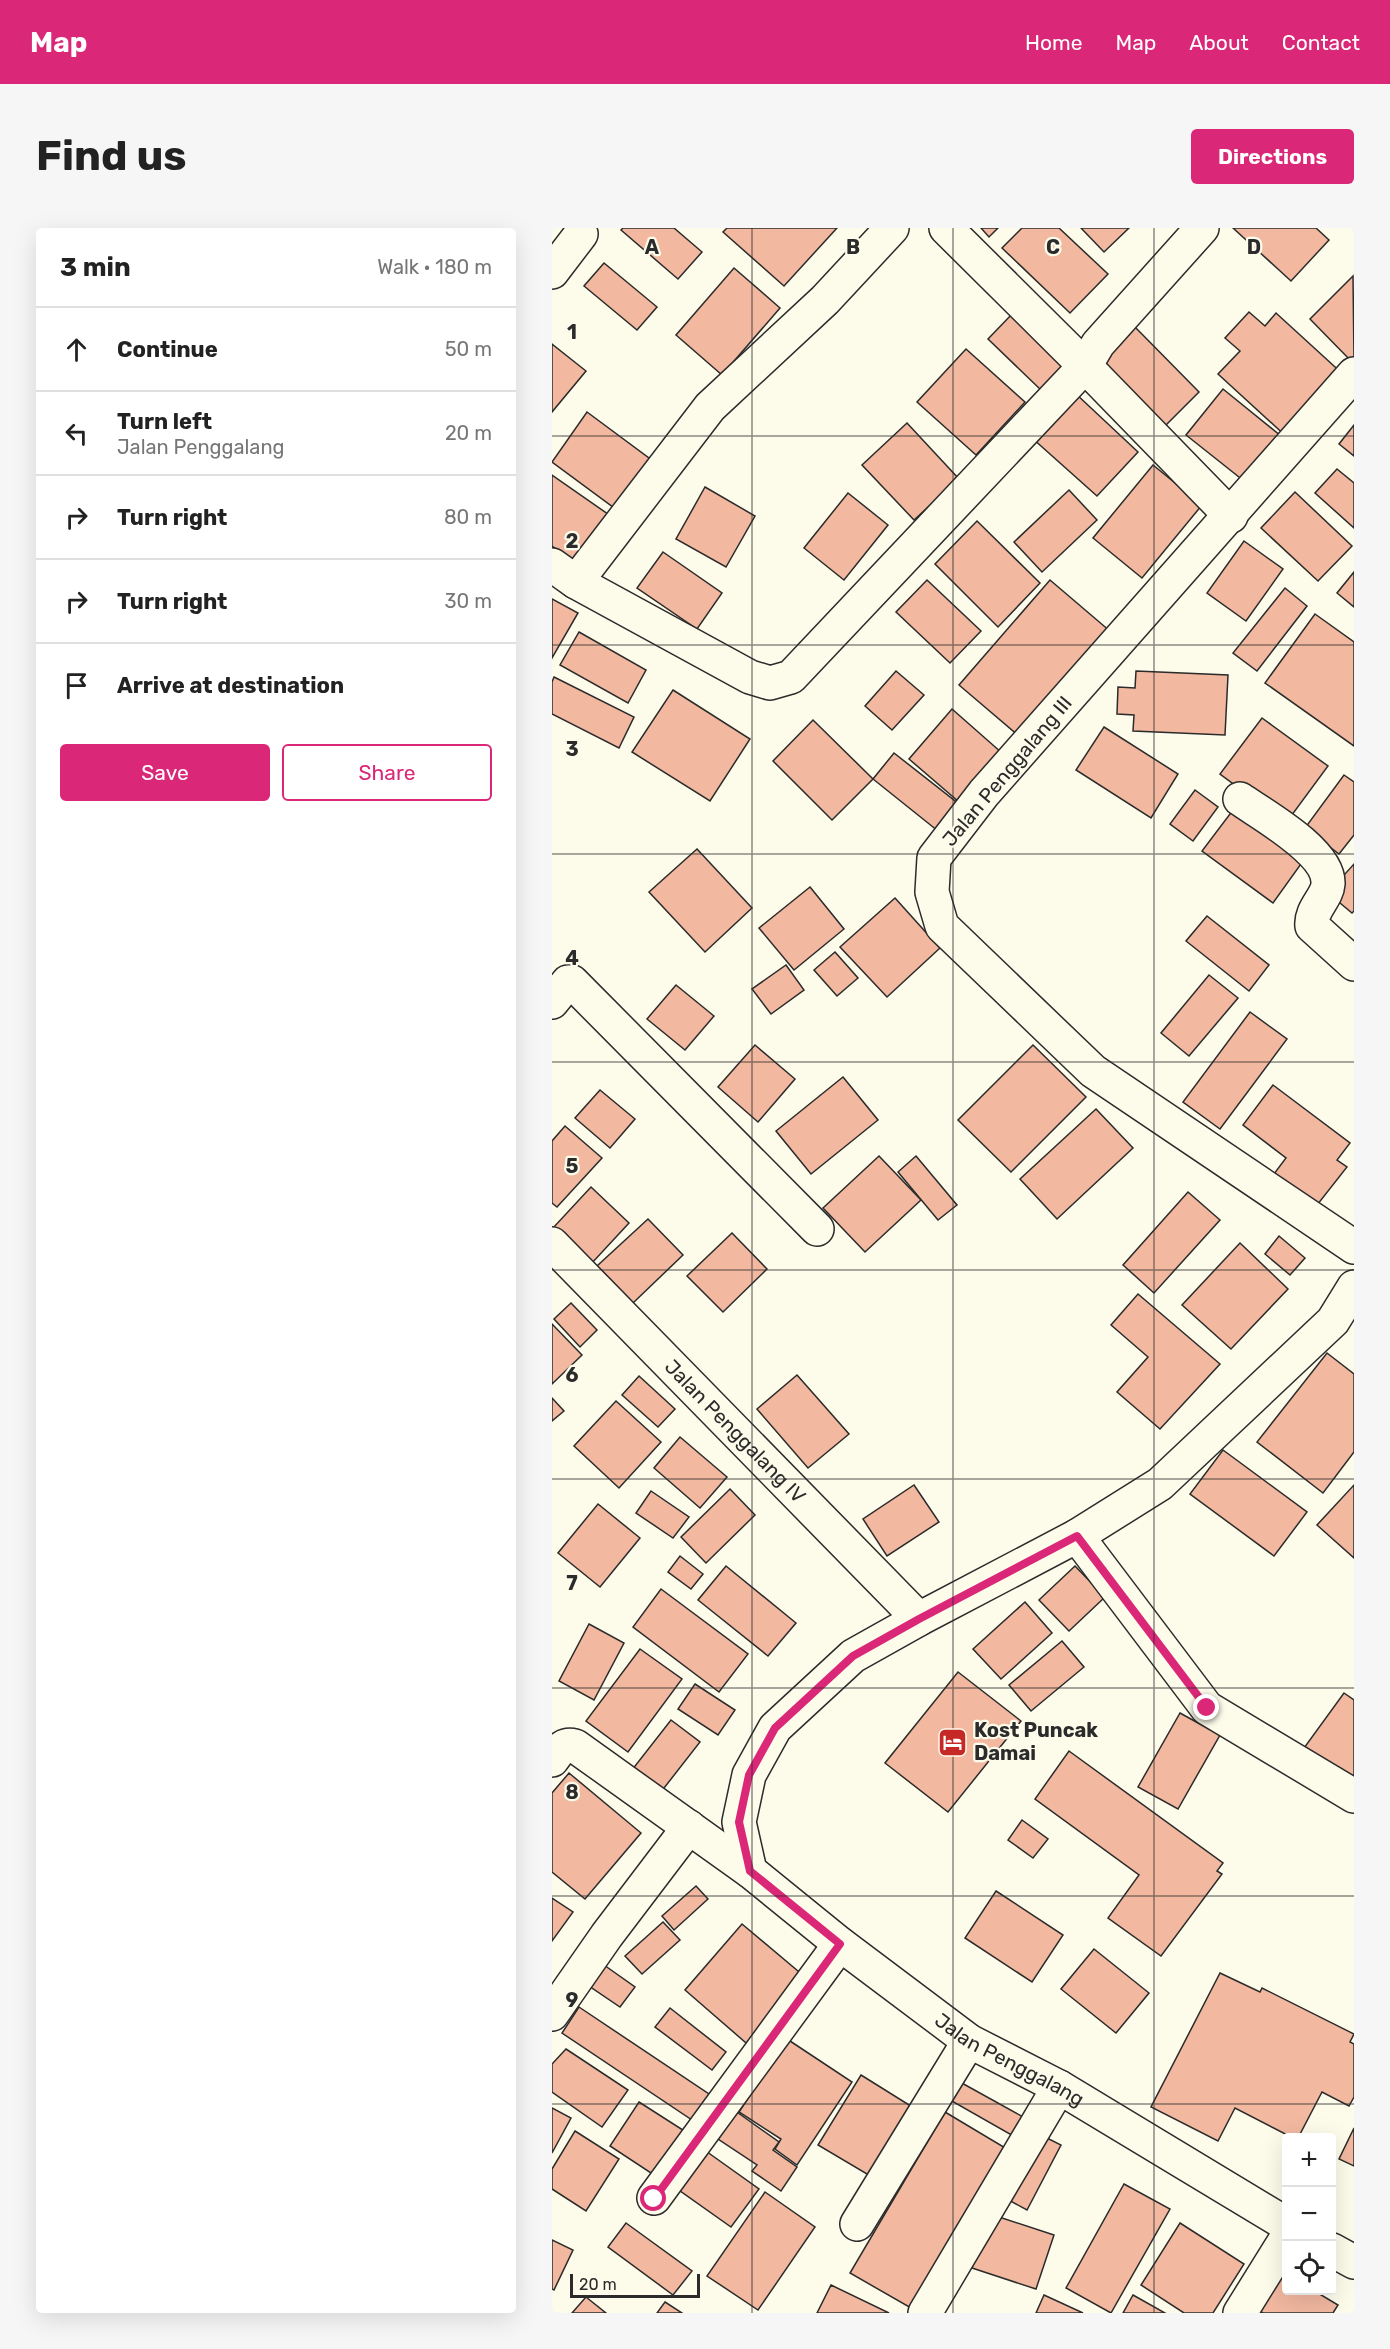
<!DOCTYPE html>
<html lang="en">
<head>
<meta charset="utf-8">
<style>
  :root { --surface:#fff; --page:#f6f6f6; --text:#222; --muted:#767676; --line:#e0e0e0; --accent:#db2777 }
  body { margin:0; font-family:Rubik,sans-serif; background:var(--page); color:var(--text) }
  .controls { position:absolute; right:18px; bottom:18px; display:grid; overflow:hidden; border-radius:6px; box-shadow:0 6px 24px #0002 }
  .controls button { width:54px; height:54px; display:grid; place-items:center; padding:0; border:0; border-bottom:2px solid var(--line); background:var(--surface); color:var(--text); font:30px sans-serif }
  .scale { position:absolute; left:18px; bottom:15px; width:130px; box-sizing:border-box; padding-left:6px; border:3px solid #2b2b2b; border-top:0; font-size:16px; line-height:21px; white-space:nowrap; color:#2b2b2b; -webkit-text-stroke:4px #fdfbea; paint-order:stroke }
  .stop { position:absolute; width:18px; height:18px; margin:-14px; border:4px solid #db2777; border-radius:50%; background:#fff }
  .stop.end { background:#db2777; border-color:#fff; box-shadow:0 2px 6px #0008 }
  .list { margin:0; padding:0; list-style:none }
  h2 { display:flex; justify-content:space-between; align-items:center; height:78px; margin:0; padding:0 24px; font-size:26px }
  h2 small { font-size:20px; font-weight:400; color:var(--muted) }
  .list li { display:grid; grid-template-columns:39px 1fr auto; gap:18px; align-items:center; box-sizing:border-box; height:84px; padding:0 24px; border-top:2px solid var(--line) }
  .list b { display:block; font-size:22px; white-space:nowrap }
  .list p { margin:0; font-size:20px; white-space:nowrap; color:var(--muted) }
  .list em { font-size:20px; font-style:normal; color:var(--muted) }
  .actions { display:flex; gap:12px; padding:18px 24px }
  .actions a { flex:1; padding:14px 0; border:2px solid var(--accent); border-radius:6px; text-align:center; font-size:21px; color:var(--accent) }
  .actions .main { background:var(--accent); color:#fff }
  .icon { flex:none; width:33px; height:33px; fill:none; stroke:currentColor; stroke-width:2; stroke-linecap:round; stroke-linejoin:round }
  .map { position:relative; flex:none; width:802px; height:2085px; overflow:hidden; border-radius:6px }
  header { display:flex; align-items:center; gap:36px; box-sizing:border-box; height:84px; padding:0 30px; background:var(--accent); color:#fff }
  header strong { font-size:28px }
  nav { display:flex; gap:33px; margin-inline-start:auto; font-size:21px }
  .intro { display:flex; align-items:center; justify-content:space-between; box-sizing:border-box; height:144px; padding:0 36px }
  h1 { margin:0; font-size:42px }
  .button { padding:15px 27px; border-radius:6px; background:var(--accent); color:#fff; font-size:21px; font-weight:700 }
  main { display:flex; gap:36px; padding:0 36px }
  aside { flex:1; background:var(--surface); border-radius:6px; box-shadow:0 6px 24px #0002 }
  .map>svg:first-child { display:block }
</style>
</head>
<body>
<header>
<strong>Map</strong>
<nav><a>Home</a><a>Map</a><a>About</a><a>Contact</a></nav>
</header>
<div class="intro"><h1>Find us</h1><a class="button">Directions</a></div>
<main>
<aside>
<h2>3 min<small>Walk · 180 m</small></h2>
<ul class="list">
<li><svg class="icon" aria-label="ahead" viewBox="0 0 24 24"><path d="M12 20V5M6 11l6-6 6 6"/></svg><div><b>Continue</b></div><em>50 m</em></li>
<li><svg class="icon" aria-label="left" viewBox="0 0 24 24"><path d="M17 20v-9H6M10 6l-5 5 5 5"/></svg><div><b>Turn left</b><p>Jalan Penggalang</p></div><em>20 m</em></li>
<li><svg class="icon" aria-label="right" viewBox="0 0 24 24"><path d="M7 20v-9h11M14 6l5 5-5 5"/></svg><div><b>Turn right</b></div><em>80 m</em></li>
<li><svg class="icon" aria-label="right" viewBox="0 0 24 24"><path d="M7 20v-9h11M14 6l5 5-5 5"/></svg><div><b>Turn right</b></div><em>30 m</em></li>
<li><svg class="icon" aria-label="arrive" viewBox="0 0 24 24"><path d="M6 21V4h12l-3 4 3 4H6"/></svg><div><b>Arrive at destination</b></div></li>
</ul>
<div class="actions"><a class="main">Save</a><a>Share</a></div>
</aside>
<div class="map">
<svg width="802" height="2085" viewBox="0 0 802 2085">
  <rect width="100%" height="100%" fill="#fdfbea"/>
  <g fill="#f2b8a0" stroke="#2b2b2b" stroke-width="1.5">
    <polygon points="71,0 122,0 150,24 126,51 69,2"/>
    <polygon points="175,0 285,0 232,58 171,4"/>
    <polygon points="429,0 446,0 437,9"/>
    <polygon points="470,0 507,0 556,46 518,85 450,20"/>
    <polygon points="529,0 577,0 552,24"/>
    <polygon points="681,0 764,0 777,12 739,53"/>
    <polygon points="52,35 105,79 85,102 32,58"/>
    <polygon points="182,40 228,80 170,147 124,107"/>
    <polygon points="801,48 802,132 800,134 758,91"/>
    <polygon points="462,84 515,135 489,162 436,111"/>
    <polygon points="697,84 713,98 724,85 794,149 737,211 666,146 688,123 673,110"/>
    <polygon points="581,97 647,164 610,201 544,134"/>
    <polygon points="0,116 34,143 0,184"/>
    <polygon points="414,121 473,174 424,227 365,174"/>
    <polygon points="671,161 729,208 692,253 634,207"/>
    <polygon points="523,165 586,224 545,268 480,210"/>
    <polygon points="35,184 105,236 69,285 0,234"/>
    <polygon points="355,195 407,251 362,292 310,237"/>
    <polygon points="802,197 802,228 787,216"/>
    <polygon points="601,237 650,277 590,350 541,310"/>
    <polygon points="785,241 802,255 802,300 763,265"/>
    <polygon points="0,247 63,291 29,338 0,318"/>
    <polygon points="153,259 203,288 174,339 124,311"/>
    <polygon points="517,262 545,292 490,344 462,314"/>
    <polygon points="743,264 800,318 766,353 709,300"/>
    <polygon points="296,265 336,297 292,352 252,320"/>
    <polygon points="425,293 488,355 446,399 383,336"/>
    <polygon points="692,313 731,341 694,393 655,365"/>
    <polygon points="111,324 170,365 145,401 85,360"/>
    <polygon points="802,344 802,379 785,365"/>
    <polygon points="375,352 429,403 398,435 344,384"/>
    <polygon points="498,352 559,404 468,509 407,457"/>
    <polygon points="733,360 755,378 705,443 681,425"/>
    <polygon points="0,371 26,385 0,430"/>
    <polygon points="763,386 802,414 802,518 713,455"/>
    <polygon points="27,404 94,442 76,475 8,437"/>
    <polygon points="344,443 372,467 340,502 313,478"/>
    <polygon points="584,443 676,447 673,507 581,503 582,487 565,486 566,459 583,460"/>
    <polygon points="2,449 82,489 67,520 0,486 0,454"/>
    <polygon points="121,462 198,511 158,573 80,524"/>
    <polygon points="400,481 450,525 407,574 357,531"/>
    <polygon points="710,490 776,538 734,595 668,546"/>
    <polygon points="261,492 321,551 280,592 221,533"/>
    <polygon points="552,499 626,546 599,590 524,542"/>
    <polygon points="342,525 412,580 391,607 321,551"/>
    <polygon points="792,547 802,554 802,607 787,626 753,600"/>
    <polygon points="643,562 666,579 641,613 618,596"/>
    <polygon points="684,578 754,629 721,675 650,623"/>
    <polygon points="145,621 200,680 153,724 97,664"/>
    <polygon points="802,636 802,683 800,685 776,665"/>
    <polygon points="258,659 292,701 242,742 207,700"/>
    <polygon points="343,670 388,720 335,769 288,719"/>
    <polygon points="655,688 717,737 697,763 634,713"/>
    <polygon points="283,724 306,750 285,768 262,742"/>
    <polygon points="234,737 252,762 219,786 200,761"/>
    <polygon points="657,747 686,770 637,828 609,805"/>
    <polygon points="124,757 162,788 133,822 95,791"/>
    <polygon points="698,784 735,811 668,901 631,874"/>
    <polygon points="203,817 243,851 206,894 166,859"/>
    <polygon points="481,817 534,869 459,944 406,892"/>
    <polygon points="291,849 326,892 259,946 224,903"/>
    <polygon points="721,857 798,915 785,932 795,939 758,986 716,954 734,930 691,897"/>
    <polygon points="48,862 83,891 58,920 23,890"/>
    <polygon points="544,881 581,920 505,991 468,951"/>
    <polygon points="13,898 50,930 5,979 0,975 0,913"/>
    <polygon points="327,928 369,972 313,1024 271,980"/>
    <polygon points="364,928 405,977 386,992 346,944"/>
    <polygon points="39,959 77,995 39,1036 0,1001"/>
    <polygon points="636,964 668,992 602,1065 571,1037"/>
    <polygon points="96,991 131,1027 81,1075 45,1038"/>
    <polygon points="180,1005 215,1041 171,1084 135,1048"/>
    <polygon points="727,1008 753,1030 738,1047 713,1026"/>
    <polygon points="688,1015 736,1061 679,1121 630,1077"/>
    <polygon points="586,1066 668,1136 608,1201 565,1164 596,1129 559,1097"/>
    <polygon points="19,1075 45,1102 28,1119 2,1091"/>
    <polygon points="0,1096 30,1127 0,1156"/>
    <polygon points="775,1125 802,1146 802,1224 771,1265 705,1214"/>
    <polygon points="245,1147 297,1206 256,1240 205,1181"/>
    <polygon points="87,1148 123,1181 106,1199 70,1167"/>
    <polygon points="0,1170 12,1183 0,1193"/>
    <polygon points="64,1173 109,1214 67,1260 22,1218"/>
    <polygon points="128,1209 175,1249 148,1280 102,1240"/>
    <polygon points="671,1222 755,1284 722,1328 638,1266"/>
    <polygon points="362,1257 387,1294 335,1328 311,1291"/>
    <polygon points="802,1257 802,1330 765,1297"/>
    <polygon points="178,1261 203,1287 154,1335 129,1309"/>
    <polygon points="99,1263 137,1289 121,1310 84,1285"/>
    <polygon points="46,1276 88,1310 48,1359 6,1325"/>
    <polygon points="128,1328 151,1346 139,1361 116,1344"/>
    <polygon points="174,1338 244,1395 216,1428 146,1372"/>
    <polygon points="523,1338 553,1369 517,1403 487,1372"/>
    <polygon points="109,1361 196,1426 167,1464 81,1399"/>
    <polygon points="473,1374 500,1405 449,1451 421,1421"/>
    <polygon points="37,1396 72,1415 42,1472 7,1453"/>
    <polygon points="510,1413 532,1439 479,1483 457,1457"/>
    <polygon points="88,1421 130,1451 76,1524 34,1493"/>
    <polygon points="406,1444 469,1493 396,1584 333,1535"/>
    <polygon points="143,1456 183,1482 166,1507 126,1481"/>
    <polygon points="792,1465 802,1472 802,1557 752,1520"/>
    <polygon points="628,1485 668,1507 626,1581 586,1559"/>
    <polygon points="119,1492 148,1514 105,1569 76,1547"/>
    <polygon points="517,1523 671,1635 665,1643 670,1646 609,1728 556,1690 587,1647 483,1571"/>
    <polygon points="17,1545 89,1605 33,1671 0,1644 0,1565"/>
    <polygon points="470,1592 496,1611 481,1630 456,1612"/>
    <polygon points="144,1658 156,1671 122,1702 110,1688"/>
    <polygon points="444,1663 511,1707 480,1754 413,1710"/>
    <polygon points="0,1670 21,1684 0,1713"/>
    <polygon points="111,1694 128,1712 90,1746 73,1728"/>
    <polygon points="190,1696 259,1754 201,1821 133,1762"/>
    <polygon points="542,1721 597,1765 564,1805 509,1761"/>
    <polygon points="52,1737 83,1759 68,1779 37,1758"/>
    <polygon points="668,1745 708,1764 710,1760 802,1806 798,1814 802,1816 802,1869 797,1878 770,1864 746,1910 741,1910 683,1880 666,1913 599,1879"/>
    <polygon points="27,1779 163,1870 146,1896 10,1805"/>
    <polygon points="118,1780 174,1824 160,1842 103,1799"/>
    <polygon points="235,1811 300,1854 245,1937 223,1921 229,1911 187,1884"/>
    <polygon points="14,1821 76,1862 50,1899 0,1864 0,1836"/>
    <polygon points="309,1847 362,1880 320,1949 266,1917"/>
    <polygon points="408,1854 473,1890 463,1909 398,1872"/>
    <polygon points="87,1874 134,1904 105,1949 58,1918"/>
    <polygon points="0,1880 19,1890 0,1925"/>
    <polygon points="182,1882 227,1914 221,1922 245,1939 229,1963 200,1943 205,1937 163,1909"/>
    <polygon points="393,1884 460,1924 366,2084 298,2045"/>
    <polygon points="802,1900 802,1938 787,1931"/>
    <polygon points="23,1903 67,1931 34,1983 0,1961 0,1941"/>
    <polygon points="487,1906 509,1917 475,1982 453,1970"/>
    <polygon points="151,1921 207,1961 179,1999 124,1960"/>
    <polygon points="572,1956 618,1981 559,2085 514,2060"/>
    <polygon points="213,1964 263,1999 206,2082 155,2048"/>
    <polygon points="438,1986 502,2007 484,2061 420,2040"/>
    <polygon points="74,1995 140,2043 121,2067 56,2019"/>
    <polygon points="628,1995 692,2036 661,2085 632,2085 589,2057"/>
    <polygon points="0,2012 21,2022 2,2062 0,2061"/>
    <polygon points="729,2043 734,2046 734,2062 761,2062 786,2077 781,2085 711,2085 706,2082"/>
    <polygon points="279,2057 337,2085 265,2085"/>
    <polygon points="492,2067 531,2085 484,2085"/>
    <polygon points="581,2067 613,2085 571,2085"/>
    <polygon points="34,2069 54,2085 20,2085"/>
    <polygon points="113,2074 130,2085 105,2085"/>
  </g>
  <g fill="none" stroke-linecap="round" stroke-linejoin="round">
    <defs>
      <g id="minor">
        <polyline points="394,0 533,138 679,288"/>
        <polyline points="0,44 29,6"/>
        <polyline points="802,146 432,565 382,630 380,664 390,698 541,843 802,1019"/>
        <polyline points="0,337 24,354 198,449 218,455 239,449 533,138 546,116 650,0"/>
        <polyline points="24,354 158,179 273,72 340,0"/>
        <path d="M 688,571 C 711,587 778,624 776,656 C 775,670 758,682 760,698 L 802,736"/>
        <polyline points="0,774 16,754 20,754 265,1001"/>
        <path id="s1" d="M 0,1016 L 367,1391"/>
        <polyline points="525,1308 655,1480 802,1568"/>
        <path id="s2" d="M 0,1532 C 7,1523 10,1515 23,1518 L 198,1643 L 288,1716 L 417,1813 L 507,1859 L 734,1996"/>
        <polyline points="198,1643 187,1594 197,1547 223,1500 301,1428 367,1391 525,1308 608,1256 781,1093 802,1059"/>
        <polyline points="0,1786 55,1707 137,1599"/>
        <polyline points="102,1970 288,1716"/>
        <polyline points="305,1996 417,1813"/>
        <polyline points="780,2022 802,2034"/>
        <polyline points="373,2085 507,1859"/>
        <polyline points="688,2085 734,2011"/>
      </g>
    </defs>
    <use href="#minor" stroke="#2b2b2b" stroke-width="36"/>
    <use href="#minor" stroke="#fdfbea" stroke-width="33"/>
  </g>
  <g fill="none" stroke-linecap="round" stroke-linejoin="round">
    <polyline stroke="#db2777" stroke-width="8" points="102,1971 288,1716 198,1643 187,1594 197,1547 223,1500 301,1428 367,1391 525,1308 655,1480"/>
  </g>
  <path fill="none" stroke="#2b2b2b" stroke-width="1.5" stroke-opacity="0.55" d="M 200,0 L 200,2085M 401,0 L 401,2085M 602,0 L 602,2085M 0,208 L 802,208M 0,417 L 802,417M 0,626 L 802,626M 0,834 L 802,834M 0,1042 L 802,1042M 0,1251 L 802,1251M 0,1460 L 802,1460M 0,1668 L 802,1668M 0,1876 L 802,1876"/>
  <defs>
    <symbol id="hotel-square" viewBox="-11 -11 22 22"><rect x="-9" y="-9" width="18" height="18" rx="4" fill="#c62828" stroke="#fdfbea"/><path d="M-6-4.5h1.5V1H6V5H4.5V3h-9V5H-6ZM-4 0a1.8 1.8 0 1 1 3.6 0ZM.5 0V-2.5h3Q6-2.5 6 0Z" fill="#fff"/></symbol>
  </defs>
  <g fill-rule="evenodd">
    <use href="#hotel-square" x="384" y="1498" width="33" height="33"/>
  </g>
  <g text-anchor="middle" stroke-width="4.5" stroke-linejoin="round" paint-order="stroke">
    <g font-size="20" fill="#2b2b2b" stroke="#fdfbea">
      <text transform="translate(455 543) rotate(-50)" y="7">Jalan Penggalang III</text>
      <text dy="7" stroke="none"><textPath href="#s1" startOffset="262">Jalan Penggalang IV</textPath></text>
      <text dy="7" stroke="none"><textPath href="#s2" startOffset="566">Jalan Penggalang</textPath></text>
    </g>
    <g font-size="20" font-weight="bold" fill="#2b2b2b" stroke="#fdfbea" text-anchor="start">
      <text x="422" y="1509">Kost Puncak<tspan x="422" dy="23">Damai</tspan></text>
    </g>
  </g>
  <g font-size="20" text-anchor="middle" font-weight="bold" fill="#2b2b2b" stroke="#fdfbea" stroke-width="4.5" stroke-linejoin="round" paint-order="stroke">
    <text x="100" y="26">A</text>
    <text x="301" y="26">B</text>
    <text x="501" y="26">C</text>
    <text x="702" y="26">D</text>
    <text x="20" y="111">1</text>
    <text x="20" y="320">2</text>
    <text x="20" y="528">3</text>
    <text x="20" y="737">4</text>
    <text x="20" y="945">5</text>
    <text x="20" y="1154">6</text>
    <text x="20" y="1362">7</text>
    <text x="20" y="1571">8</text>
    <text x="20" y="1779">9</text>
  </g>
</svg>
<div class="controls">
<button>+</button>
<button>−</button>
<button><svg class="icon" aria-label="locate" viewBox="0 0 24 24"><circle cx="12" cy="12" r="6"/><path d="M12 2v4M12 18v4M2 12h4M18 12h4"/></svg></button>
</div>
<div class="scale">20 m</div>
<div class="stop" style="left:102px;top:1971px"></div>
<div class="stop end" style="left:655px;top:1480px"></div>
</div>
</main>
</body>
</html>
